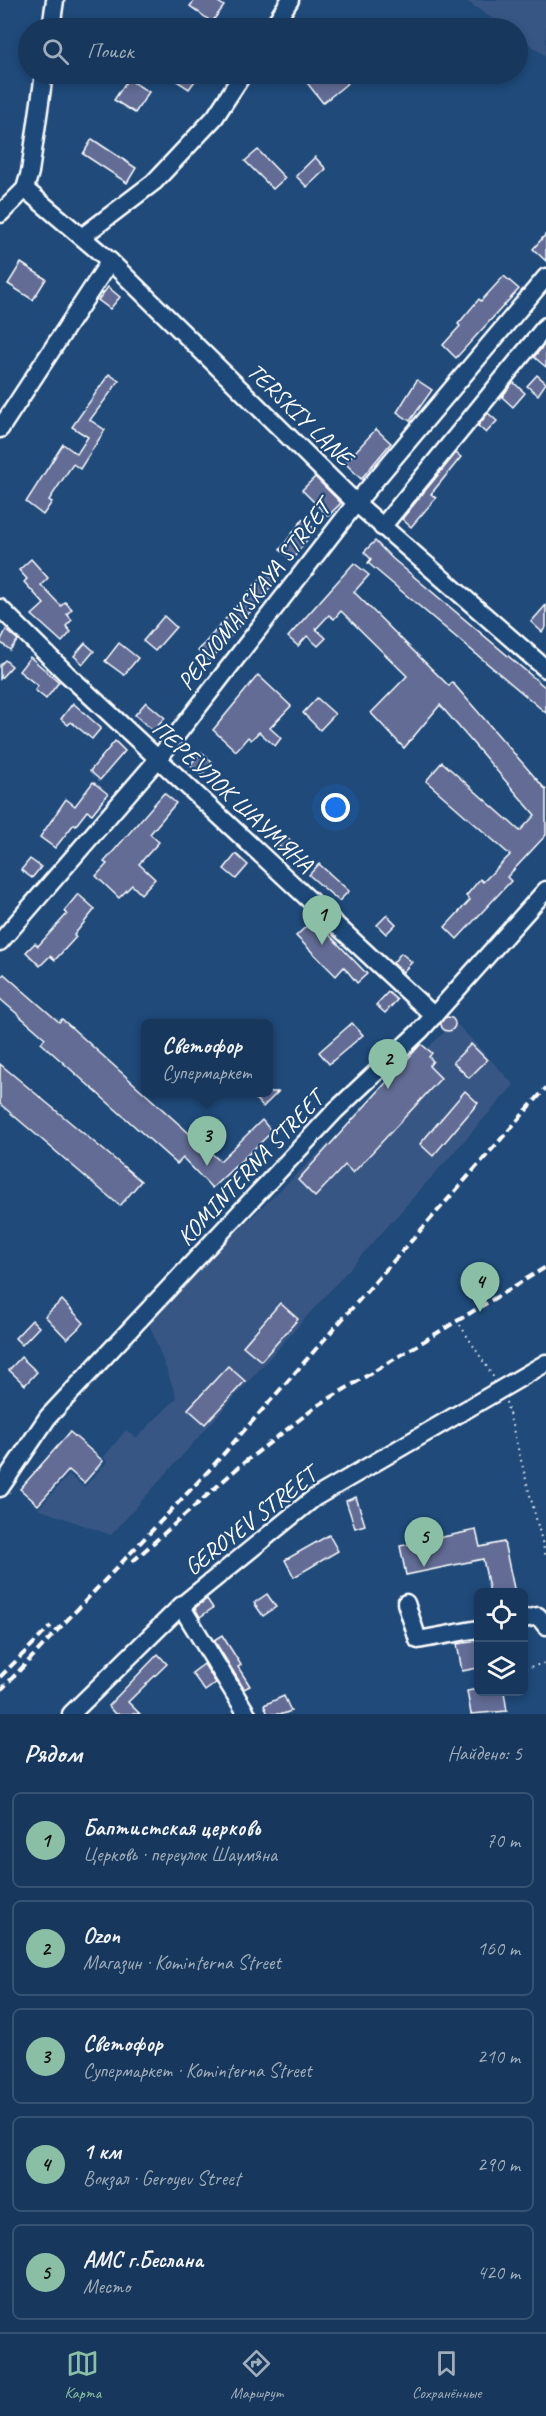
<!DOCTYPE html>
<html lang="ru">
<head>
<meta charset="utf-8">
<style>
  :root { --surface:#17385c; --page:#203f62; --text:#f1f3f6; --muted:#9eacbb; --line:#365272; --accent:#8abfa5 }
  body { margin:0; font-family:Caveat,sans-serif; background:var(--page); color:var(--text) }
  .controls { position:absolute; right:18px; bottom:18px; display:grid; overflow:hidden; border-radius:9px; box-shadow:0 3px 9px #0003 }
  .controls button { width:54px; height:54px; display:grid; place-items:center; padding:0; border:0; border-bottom:2px solid var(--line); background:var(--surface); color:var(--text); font:30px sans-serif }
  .you { position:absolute; left:336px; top:808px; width:21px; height:21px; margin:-15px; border:4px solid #fff; border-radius:50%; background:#1a73e8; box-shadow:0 0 0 9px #1a73e833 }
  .badge { display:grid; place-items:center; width:39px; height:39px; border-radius:50%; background:var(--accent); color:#111; font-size:20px; font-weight:700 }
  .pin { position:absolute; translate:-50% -50px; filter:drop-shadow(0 2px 3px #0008) }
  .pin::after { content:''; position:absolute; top:32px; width:21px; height:18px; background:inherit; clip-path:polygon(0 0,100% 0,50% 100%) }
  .popup { position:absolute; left:141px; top:1019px; width:132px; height:78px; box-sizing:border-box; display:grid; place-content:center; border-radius:9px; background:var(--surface); filter:drop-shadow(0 2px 4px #0005); font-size:20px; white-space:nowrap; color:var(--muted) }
  .popup b { font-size:22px; color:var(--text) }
  .popup::after { content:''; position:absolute; left:50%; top:100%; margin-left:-12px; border:12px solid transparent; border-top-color:var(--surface) }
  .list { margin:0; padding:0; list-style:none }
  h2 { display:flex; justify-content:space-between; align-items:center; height:78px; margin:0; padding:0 24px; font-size:26px }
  h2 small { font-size:20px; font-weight:400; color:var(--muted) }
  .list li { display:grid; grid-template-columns:39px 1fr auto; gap:18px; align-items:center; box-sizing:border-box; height:96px; margin:0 12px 12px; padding:0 12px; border:2px solid var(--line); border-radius:9px }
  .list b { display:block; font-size:22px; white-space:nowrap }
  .list p { margin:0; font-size:20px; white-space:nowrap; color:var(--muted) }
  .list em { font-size:20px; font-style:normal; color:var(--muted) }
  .icon { flex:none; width:33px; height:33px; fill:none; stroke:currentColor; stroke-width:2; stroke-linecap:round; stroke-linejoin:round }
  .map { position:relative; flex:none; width:546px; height:1714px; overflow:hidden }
  .search { position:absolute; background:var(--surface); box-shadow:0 3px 9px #0003; left:18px; right:18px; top:18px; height:66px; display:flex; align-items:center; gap:15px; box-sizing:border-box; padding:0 21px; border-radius:33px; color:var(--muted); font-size:22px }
  .sheet { height:618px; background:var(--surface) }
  nav { display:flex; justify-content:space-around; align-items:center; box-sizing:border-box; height:84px; border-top:2px solid var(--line); background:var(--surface); font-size:16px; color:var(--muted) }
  nav a { display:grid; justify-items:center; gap:3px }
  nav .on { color:var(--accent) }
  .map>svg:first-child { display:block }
</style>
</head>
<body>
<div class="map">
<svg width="546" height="1714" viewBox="0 0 546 1714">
  <rect width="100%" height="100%" fill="#1f4a7a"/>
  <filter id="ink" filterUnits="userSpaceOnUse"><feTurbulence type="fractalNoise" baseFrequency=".0167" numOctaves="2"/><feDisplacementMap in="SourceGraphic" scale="12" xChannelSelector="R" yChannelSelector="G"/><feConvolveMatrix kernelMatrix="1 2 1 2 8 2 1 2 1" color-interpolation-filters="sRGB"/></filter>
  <g filter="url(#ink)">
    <g fill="#375784">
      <polygon points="465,0 546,0 546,56 518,36 518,28 506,28"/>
      <polygon points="455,1022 514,1085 111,1535 38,1509 69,1475 84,1487 107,1462 104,1457 126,1430 136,1438 177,1398 150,1326 149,1316"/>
    </g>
    <g fill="#626c95" stroke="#fff" stroke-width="1.5">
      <polygon points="195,0 215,0 224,6 212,22 190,6"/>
      <polygon points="166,74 200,74 189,89"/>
      <polygon points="312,74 342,74 349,82 323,103 304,79"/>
      <polygon points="128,79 149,92 135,113 114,100"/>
      <polygon points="92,139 136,168 127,183 83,154"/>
      <polygon points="258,150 285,178 273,189 245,161"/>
      <polygon points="315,157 326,169 307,187 296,176"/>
      <polygon points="546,234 546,261 533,249"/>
      <polygon points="21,263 46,279 33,300 8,284"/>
      <polygon points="504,276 519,289 456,358 443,345 460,326 458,324 479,299 481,301"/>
      <polygon points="108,287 120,297 110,309 98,300"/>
      <polygon points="546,343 546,367 534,357"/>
      <polygon points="109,374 119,381 90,420 105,430 80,469 73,464 49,500 52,502 43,515 26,502 63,444 77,454 88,437 72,427"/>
      <polygon points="537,375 546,383 538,395 527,386"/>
      <polygon points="417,380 432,390 410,421 397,412"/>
      <polygon points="513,382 525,393 513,407 502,397"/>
      <polygon points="488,413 497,421 486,433 478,426"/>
      <polygon points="376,429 391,443 361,479 345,463"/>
      <polygon points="456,453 461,457 431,494 436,498 411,527 402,519"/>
      <polygon points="315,477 341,503 328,516 302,490"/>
      <polygon points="303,519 315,529 292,560 280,550"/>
      <polygon points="375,541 393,559 546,688 546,713 368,563 371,559 364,552"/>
      <polygon points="31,559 48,578 41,585 61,606 65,602 72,609 67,614 72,620 66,626 71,632 62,642 32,615 44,604 24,582 27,579 19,570"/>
      <polygon points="354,563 369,575 354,592 449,686 452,682 546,790 546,835 507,877 511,881 457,939 445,927 470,900 466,896 480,879 483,882 510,855 426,781 442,762 520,831 535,815 440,705 404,748 371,713 407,676 341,611 334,619 329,615 316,629 326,638 318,646 307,636 298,646 288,637"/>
      <polygon points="266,572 276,580 210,661 198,651"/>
      <polygon points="546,605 546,627 542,632 531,622"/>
      <polygon points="164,616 176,627 155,651 143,641"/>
      <polygon points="6,630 18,640 10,650 0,642"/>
      <polygon points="85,643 94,651 83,664 74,656"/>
      <polygon points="119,643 138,658 124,675 105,661"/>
      <polygon points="30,657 59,682 46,699 35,690 38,686 19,671"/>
      <polygon points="5,660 12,666 0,679 0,665"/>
      <polygon points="258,675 291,706 270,728 281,738 275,746 259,732 251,740 248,737 236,751 213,730"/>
      <polygon points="317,698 335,714 320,730 303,713"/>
      <polygon points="146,702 165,718 153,731 135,715"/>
      <polygon points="73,703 101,728 92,739 71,722 68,725 61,719"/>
      <polygon points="115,741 125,751 100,780 90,771"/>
      <polygon points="201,752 213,763 201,775 190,765"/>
      <polygon points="93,782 108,794 92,814 87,811 76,825 74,824 55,848 40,837 66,799 75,806"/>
      <polygon points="164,793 176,803 150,834 159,842 139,864 155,879 141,894 132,885 119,898 96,876 107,864 104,862"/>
      <polygon points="286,836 296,846 287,855 278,845"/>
      <polygon points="236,854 248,865 236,879 224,869"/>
      <polygon points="30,859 41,867 32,878 21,870"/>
      <polygon points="319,864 349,891 339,901 309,875"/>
      <polygon points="78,894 95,909 74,935 76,937 55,960 50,956 40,966 26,952 35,943 38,946 67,914 64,911"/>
      <polygon points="387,915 396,924 386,934 377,925"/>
      <polygon points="314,919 367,974 357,983 344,967 336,976 296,936"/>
      <polygon points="401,953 412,962 403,972 393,963"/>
      <polygon points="4,974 59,1022 62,1019 220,1161 262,1120 272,1132 212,1188 183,1158 177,1164 41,1043 45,1038 0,999 0,978"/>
      <polygon points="388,992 397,1000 385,1013 376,1005"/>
      <circle cx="448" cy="1024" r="7"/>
      <polygon points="352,1023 363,1035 329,1064 319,1052"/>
      <polygon points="421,1044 432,1053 429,1057 433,1061 429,1066 441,1078 353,1173 345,1165 315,1197 298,1180"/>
      <polygon points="471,1044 487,1060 469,1078 453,1062"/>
      <polygon points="0,1064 141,1181 120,1206 0,1104"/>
      <polygon points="465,1091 478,1103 433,1156 420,1144"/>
      <polygon points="249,1092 278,1092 263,1107"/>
      <polygon points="62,1300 84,1323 67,1339 45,1316"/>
      <polygon points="280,1303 298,1319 261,1361 243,1346"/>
      <polygon points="32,1320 39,1327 22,1345 15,1338"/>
      <polygon points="21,1357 37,1372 25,1385 9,1370"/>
      <polygon points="228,1366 245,1381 205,1424 188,1409"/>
      <polygon points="70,1432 103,1461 84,1483 69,1470 38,1505 20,1489"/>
      <polygon points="356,1497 365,1525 355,1528 346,1501"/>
      <polygon points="476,1530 480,1547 504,1542 515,1593 490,1593 483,1559 406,1575 400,1546"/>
      <polygon points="329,1535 338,1551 294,1577 285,1560"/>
      <polygon points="267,1594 276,1607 263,1616 254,1603"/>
      <polygon points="207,1599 213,1608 200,1617 195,1608"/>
      <polygon points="222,1635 241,1665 238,1667 250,1686 244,1689 214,1640"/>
      <polygon points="478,1641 478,1668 462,1671 457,1644"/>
      <polygon points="158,1654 167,1664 128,1702 140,1714 115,1714 108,1706"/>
      <polygon points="204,1664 216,1683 205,1691 192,1673"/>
      <polygon points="478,1689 478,1692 504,1692 507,1711 471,1714 467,1691"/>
      <polygon points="284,1696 291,1711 283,1714 268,1714 264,1705"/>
    </g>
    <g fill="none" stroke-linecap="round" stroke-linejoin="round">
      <defs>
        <g id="minor">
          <polyline points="51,28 55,0"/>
          <polyline points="272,28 290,0"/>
          <polyline points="25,189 110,261 356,503 546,669"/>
          <polyline points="0,214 25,189 30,172 44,74"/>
          <polyline points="83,236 154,182 215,117 243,74"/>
          <polyline points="0,429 110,261"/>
          <polyline points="382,527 546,326"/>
          <polyline points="0,608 67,674 434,1016"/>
          <polyline points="0,942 158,759 356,503 546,277"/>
          <polyline points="0,1488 48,1417 335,1111 421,1030 546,890"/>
          <polyline points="406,1603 418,1640 478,1629"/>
          <polyline points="181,1606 247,1714"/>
          <polyline points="524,1619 538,1616 546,1626"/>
          <polyline points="71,1714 181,1606 314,1498 546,1363"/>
        </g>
      </defs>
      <use href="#minor" stroke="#fff" stroke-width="21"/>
      <g stroke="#fff" stroke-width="2" stroke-dasharray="1.5 4.5" stroke-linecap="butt">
        <polyline points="460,1325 494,1378"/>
        <polyline points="506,1402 546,1557"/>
        <polyline points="525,1668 546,1663"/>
      </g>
      <use href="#minor" stroke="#1f4a7a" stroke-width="16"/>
      <g stroke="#fff" stroke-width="4" stroke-dasharray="9 4.5" stroke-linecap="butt">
        <polyline points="132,1562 241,1465 317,1406 546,1267"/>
        <polyline points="0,1677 51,1626"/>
        <polyline points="0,1691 212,1467 546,1088"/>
      </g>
    </g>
  </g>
  <g text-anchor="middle" stroke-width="4.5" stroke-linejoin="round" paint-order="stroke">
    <g font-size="24" fill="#fff" stroke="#1f4a7a">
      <text transform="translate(300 414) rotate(44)" y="8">TERSKIY LANE</text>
      <text transform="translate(254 595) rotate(-52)" y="8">PERVOMAYSKAYA STREET</text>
      <text transform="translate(233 796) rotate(43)" y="8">ПЕРЕУЛОК ШАУМЯНА</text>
      <text transform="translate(250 1168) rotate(-47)" y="8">KOMINTERNA STREET</text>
      <text transform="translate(250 1521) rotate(-38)" y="8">GEROYEV STREET</text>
    </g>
  </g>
</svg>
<div class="controls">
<button><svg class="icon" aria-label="locate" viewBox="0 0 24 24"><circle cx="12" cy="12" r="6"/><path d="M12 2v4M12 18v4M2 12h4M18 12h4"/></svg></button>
<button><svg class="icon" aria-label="layers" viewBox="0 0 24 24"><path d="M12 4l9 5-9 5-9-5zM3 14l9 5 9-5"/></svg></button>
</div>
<div class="you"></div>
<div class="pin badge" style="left:322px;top:945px">1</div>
<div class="pin badge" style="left:388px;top:1089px">2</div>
<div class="pin badge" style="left:207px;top:1166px">3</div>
<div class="popup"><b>Светофор</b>Супермаркет</div>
<div class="pin badge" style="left:480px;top:1312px">4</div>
<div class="pin badge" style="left:424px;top:1567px">5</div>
<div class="search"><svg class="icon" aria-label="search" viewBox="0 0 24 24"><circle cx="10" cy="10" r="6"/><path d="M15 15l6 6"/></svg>Поиск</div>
</div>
<section class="sheet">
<h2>Рядом<small>Найдено: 5</small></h2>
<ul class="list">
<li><span class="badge">1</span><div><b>Баптистская церковь</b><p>Церковь · переулок Шаумяна</p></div><em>70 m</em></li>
<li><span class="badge">2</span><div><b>Ozon</b><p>Магазин · Kominterna Street</p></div><em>160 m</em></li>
<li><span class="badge">3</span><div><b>Светофор</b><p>Супермаркет · Kominterna Street</p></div><em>210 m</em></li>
<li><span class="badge">4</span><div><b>1 км</b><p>Вокзал · Geroyev Street</p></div><em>290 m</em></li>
<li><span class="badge">5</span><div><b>АМС г.Беслана</b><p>Место</p></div><em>420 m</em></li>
</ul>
</section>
<nav>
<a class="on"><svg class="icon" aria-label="map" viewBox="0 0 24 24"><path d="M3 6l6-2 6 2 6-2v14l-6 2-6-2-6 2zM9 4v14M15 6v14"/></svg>Карта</a>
<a><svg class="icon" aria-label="directions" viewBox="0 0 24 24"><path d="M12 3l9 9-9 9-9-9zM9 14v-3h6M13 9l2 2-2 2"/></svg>Маршрут</a>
<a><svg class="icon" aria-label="saved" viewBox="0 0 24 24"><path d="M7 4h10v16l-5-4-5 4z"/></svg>Сохранённые</a>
</nav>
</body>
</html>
